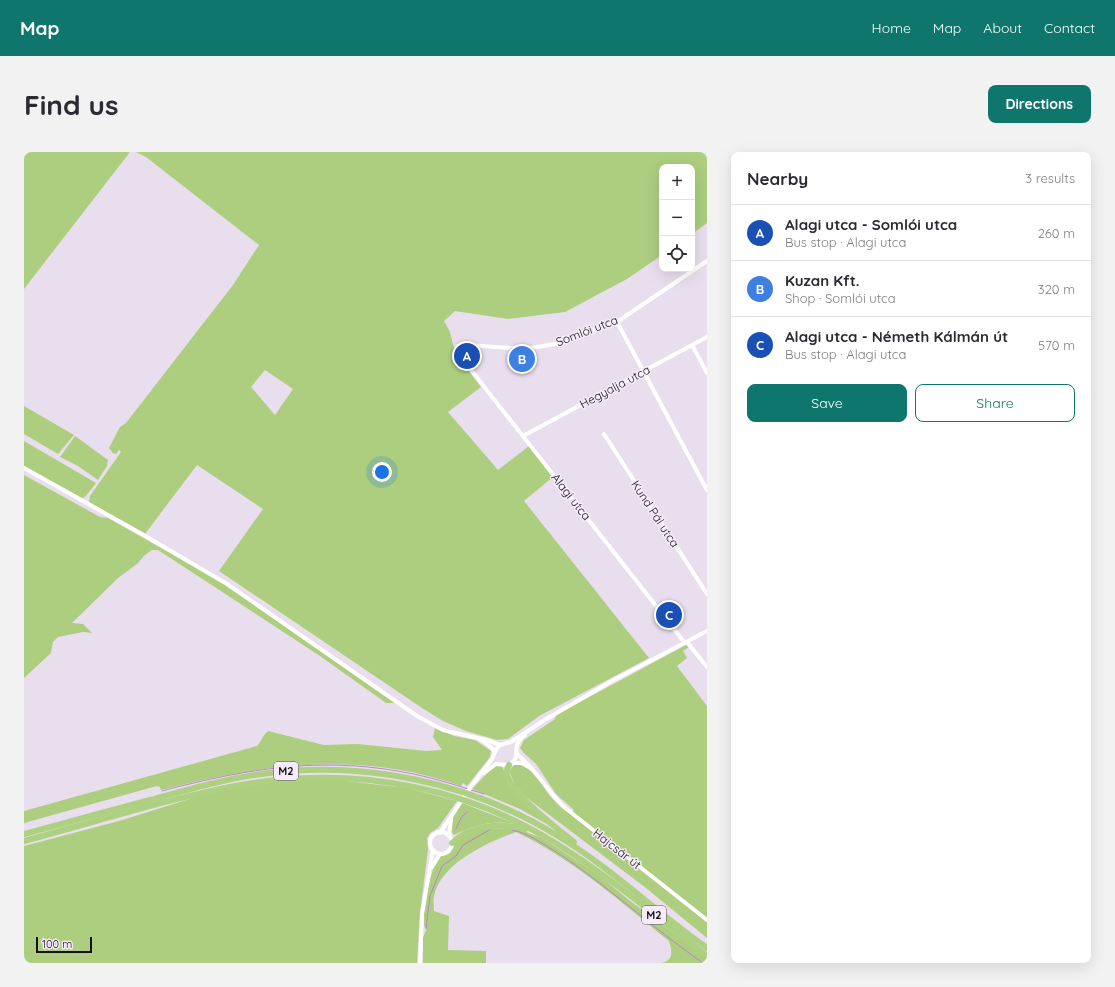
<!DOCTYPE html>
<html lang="en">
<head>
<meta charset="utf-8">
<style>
  :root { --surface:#fff; --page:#f2f2f3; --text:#2b2b33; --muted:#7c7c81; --line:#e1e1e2; --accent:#0f766e }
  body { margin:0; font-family:Quicksand,sans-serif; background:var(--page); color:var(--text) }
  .controls { position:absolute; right:12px; top:12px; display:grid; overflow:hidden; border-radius:8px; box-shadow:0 4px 16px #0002 }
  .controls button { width:36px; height:36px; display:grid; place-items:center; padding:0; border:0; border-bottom:1px solid var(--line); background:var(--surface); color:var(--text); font:20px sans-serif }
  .scale { position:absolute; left:12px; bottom:10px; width:56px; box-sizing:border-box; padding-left:4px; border:2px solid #141116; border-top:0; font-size:11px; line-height:14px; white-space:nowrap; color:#141116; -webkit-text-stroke:3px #f6ebfb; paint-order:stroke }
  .you { position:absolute; left:358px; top:320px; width:14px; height:14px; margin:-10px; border:3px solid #fff; border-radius:50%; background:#1a73e8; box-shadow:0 0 0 6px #1a73e833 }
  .badge { display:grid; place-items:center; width:26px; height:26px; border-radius:50%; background:var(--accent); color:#fff; font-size:13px; font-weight:700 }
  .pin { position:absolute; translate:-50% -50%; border:2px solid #fff; box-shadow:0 1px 4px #0006 }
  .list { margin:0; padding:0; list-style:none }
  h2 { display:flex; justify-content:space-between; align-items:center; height:52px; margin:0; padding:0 16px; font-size:17px }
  h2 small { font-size:13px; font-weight:400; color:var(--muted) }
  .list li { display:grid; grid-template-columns:26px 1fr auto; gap:12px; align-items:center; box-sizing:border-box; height:56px; padding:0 16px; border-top:1px solid var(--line) }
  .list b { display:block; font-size:15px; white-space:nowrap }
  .list p { margin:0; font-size:13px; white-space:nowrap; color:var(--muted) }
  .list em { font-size:13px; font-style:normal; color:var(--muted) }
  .actions { display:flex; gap:8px; padding:12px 16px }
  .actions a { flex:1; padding:9px 0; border:1px solid var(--accent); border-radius:8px; text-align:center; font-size:14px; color:var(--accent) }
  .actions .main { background:var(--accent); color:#fff }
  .icon { flex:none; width:22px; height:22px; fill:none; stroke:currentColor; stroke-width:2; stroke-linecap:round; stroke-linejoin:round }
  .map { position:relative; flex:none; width:683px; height:811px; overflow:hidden; border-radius:8px }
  header { display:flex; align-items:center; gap:24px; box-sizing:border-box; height:56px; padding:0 20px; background:var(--accent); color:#fff }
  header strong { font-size:19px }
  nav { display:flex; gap:22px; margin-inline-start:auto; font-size:14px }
  .intro { display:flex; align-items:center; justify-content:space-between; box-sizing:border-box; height:96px; padding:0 24px }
  h1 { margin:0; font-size:28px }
  .button { padding:10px 18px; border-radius:8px; background:var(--accent); color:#fff; font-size:14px; font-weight:700 }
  main { display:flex; gap:24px; padding:0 24px }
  aside { flex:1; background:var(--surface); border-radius:8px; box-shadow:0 4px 16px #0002 }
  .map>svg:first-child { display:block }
</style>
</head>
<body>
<header>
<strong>Map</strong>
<nav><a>Home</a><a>Map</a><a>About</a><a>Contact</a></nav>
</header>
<div class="intro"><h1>Find us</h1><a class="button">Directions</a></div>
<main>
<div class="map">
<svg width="683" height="811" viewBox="0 0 683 811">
  <rect width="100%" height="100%" fill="#e9deee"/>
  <g fill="#acce7e" fill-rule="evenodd">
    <polygon points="0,0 106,0 0,137"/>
    <path d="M 112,0 L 683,0 L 683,71 L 668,82 L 668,15 L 638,15 L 638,103 L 603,127 L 541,160 L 484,167 L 431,159 L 420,169 L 426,180 L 431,201 L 457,235 L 424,260 L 474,318 L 505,294 L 529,325 L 500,349 L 625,506 L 515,564 L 484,587 L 473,588 L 442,579 L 419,569 L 398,556 L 195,419 L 239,357 L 173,313 L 121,382 L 65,350 L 66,344 L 97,300 L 95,298 L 92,302 L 89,301 L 85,296 L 96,275 L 102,271 L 209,133 L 235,93 L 122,5 ZM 241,218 L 269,237 L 251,263 L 227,235 Z"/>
    <polygon points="0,254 50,283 34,302 0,282"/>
    <polygon points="51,284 84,308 83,314 74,328 54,314 36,305"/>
    <polygon points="0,289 72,331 61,345 58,346 0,314"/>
    <polygon points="0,323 76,365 84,366 204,434 374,551 362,551 296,504 134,398 128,398 121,403 113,412 94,426 48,471 59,472 68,481 59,480 34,485 29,490 27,501 0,526"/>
    <path d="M 662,493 L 665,495 L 659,499 L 663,506 L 653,514 L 683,554 L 683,786 L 622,736 L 503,646 L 491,633 L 485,619 L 491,612 C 511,613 516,632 527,645 C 533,652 540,658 547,662 L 550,658 L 532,642 L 512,612 L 500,601 L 496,596 L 500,588 L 531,567 L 532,563 Z"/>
    <path d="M 411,576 L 430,584 L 451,588 L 467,599 L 466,605 L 443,634 L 439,631 L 437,634 C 335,598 239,612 137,638 L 136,635 L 133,634 L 0,671 L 0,659 L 233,594 C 238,589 238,584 244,579 L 300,593 L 334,592 L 402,599 L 418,598 L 409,585 Z"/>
    <polygon points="470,614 478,614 481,622 528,675 496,657 448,637"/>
    <polygon points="304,627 383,636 433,649 414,676 406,681 403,686 404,697 396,761 393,811 0,811 0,694 95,669 188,640 230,632"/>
    <path d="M 438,651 L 492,672 C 469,668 451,673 430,683 L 426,678 L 430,664 Z"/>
    <path d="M 458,677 L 494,677 L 518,686 L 575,723 L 605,748 L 683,806 L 683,811 L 638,811 C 650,808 648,798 645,789 C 597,750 549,707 492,680 C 464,690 417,711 410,744 C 409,748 410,755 410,759 L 425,764 L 424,798 L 462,799 L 462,811 L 399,811 L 399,786 L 402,778 L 400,773 L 400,762 L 403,738 L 410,714 L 415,705 L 426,701 L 433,687 Z"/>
  </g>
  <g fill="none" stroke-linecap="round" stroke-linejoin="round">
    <g stroke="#b884cf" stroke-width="1">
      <polyline points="447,638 460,642"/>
      <path d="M 138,639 C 247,610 334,600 444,637"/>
      <polyline points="432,677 437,666 443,660"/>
      <path d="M 488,678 C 505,681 522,694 537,703 C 586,736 630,777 679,811"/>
      <polyline points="402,776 406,744 418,714 432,704 439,693 467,677"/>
    </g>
    <g stroke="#fff" stroke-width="4">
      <polyline points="593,170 683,338"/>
      <polyline points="668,193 683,221"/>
      <polyline points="580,282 683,442"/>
      <polyline points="499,284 683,185"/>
      <polyline points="0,316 118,382 203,432 393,564 419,578 462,588 476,593"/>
      <polyline points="663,490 683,515"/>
      <polyline points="661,491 433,200 433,194 443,193 501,197 531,192 560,182 593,170 683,109"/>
      <polyline points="456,587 467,595 471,600"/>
      <path d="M 492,601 C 511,617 523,638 540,655 L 683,768"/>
      <polyline points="489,611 498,611 508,617"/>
      <path d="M 460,621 L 472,612 C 481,612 487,616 492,605 C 493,594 491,591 501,583"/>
      <circle cx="417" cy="691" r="11"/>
      <polyline points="416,681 446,636 468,607 473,596 476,593 487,590 519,569 586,530 683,479"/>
      <polyline points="425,684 427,667"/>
      <polyline points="408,715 416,702"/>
      <polyline points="396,811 398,762 409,698"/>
    </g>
    <g stroke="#aed081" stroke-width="6">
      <path d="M 485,613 C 484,615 482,618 483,621 C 483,639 535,678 550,690"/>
      <path d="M 0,682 C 42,671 84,659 126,648 C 163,638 200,627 238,622 C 341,608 446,630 534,684 C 587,716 632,760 683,796"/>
      <path d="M 0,689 C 41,678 81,666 122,655 C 165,644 209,632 253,628 C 345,619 438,637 518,683 C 577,717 629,762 683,804"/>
      <path d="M 428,691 C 447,672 477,671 501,677"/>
    </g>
  </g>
  <g text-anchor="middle" stroke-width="3" stroke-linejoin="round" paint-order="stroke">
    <g fill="#f6ebfb" stroke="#58525b" stroke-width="1">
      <rect x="250" y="610" width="24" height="18" rx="3"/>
      <rect x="618" y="754" width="24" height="18" rx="3"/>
    </g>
    <g font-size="11" font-weight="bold" fill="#141116">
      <text x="262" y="623">M2</text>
      <text x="630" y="767">M2</text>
    </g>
    <g font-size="12" fill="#141116" stroke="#f6ebfb">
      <text transform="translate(563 179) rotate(-21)" y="4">Somlói utca</text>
      <text transform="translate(591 235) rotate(-28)" y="4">Hegyalja utca</text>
      <text transform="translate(547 345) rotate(52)" y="4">Alagi utca</text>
      <text transform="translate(631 362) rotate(57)" y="4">Kund Pál utca</text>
      <text transform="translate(593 697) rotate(38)" y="4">Hajcsár út</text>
    </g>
  </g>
</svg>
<div class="controls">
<button>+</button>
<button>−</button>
<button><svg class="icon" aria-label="locate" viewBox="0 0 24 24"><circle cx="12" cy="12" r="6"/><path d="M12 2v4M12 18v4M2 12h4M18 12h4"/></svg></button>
</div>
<div class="scale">100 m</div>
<div class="you"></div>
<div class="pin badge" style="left:443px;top:204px;background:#1a4fb4">A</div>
<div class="pin badge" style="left:498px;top:207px;background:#3f7fe0">B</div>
<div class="pin badge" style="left:645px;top:463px;background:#1a4fb4">C</div>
</div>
<aside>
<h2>Nearby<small>3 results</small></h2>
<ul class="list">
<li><span class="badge" style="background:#1a4fb4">A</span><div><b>Alagi utca - Somlói utca</b><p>Bus stop · Alagi utca</p></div><em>260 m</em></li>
<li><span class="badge" style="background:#3f7fe0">B</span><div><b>Kuzan Kft.</b><p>Shop · Somlói utca</p></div><em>320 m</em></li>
<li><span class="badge" style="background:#1a4fb4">C</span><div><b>Alagi utca - Németh Kálmán út</b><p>Bus stop · Alagi utca</p></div><em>570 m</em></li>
</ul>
<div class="actions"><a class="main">Save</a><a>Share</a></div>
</aside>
</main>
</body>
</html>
